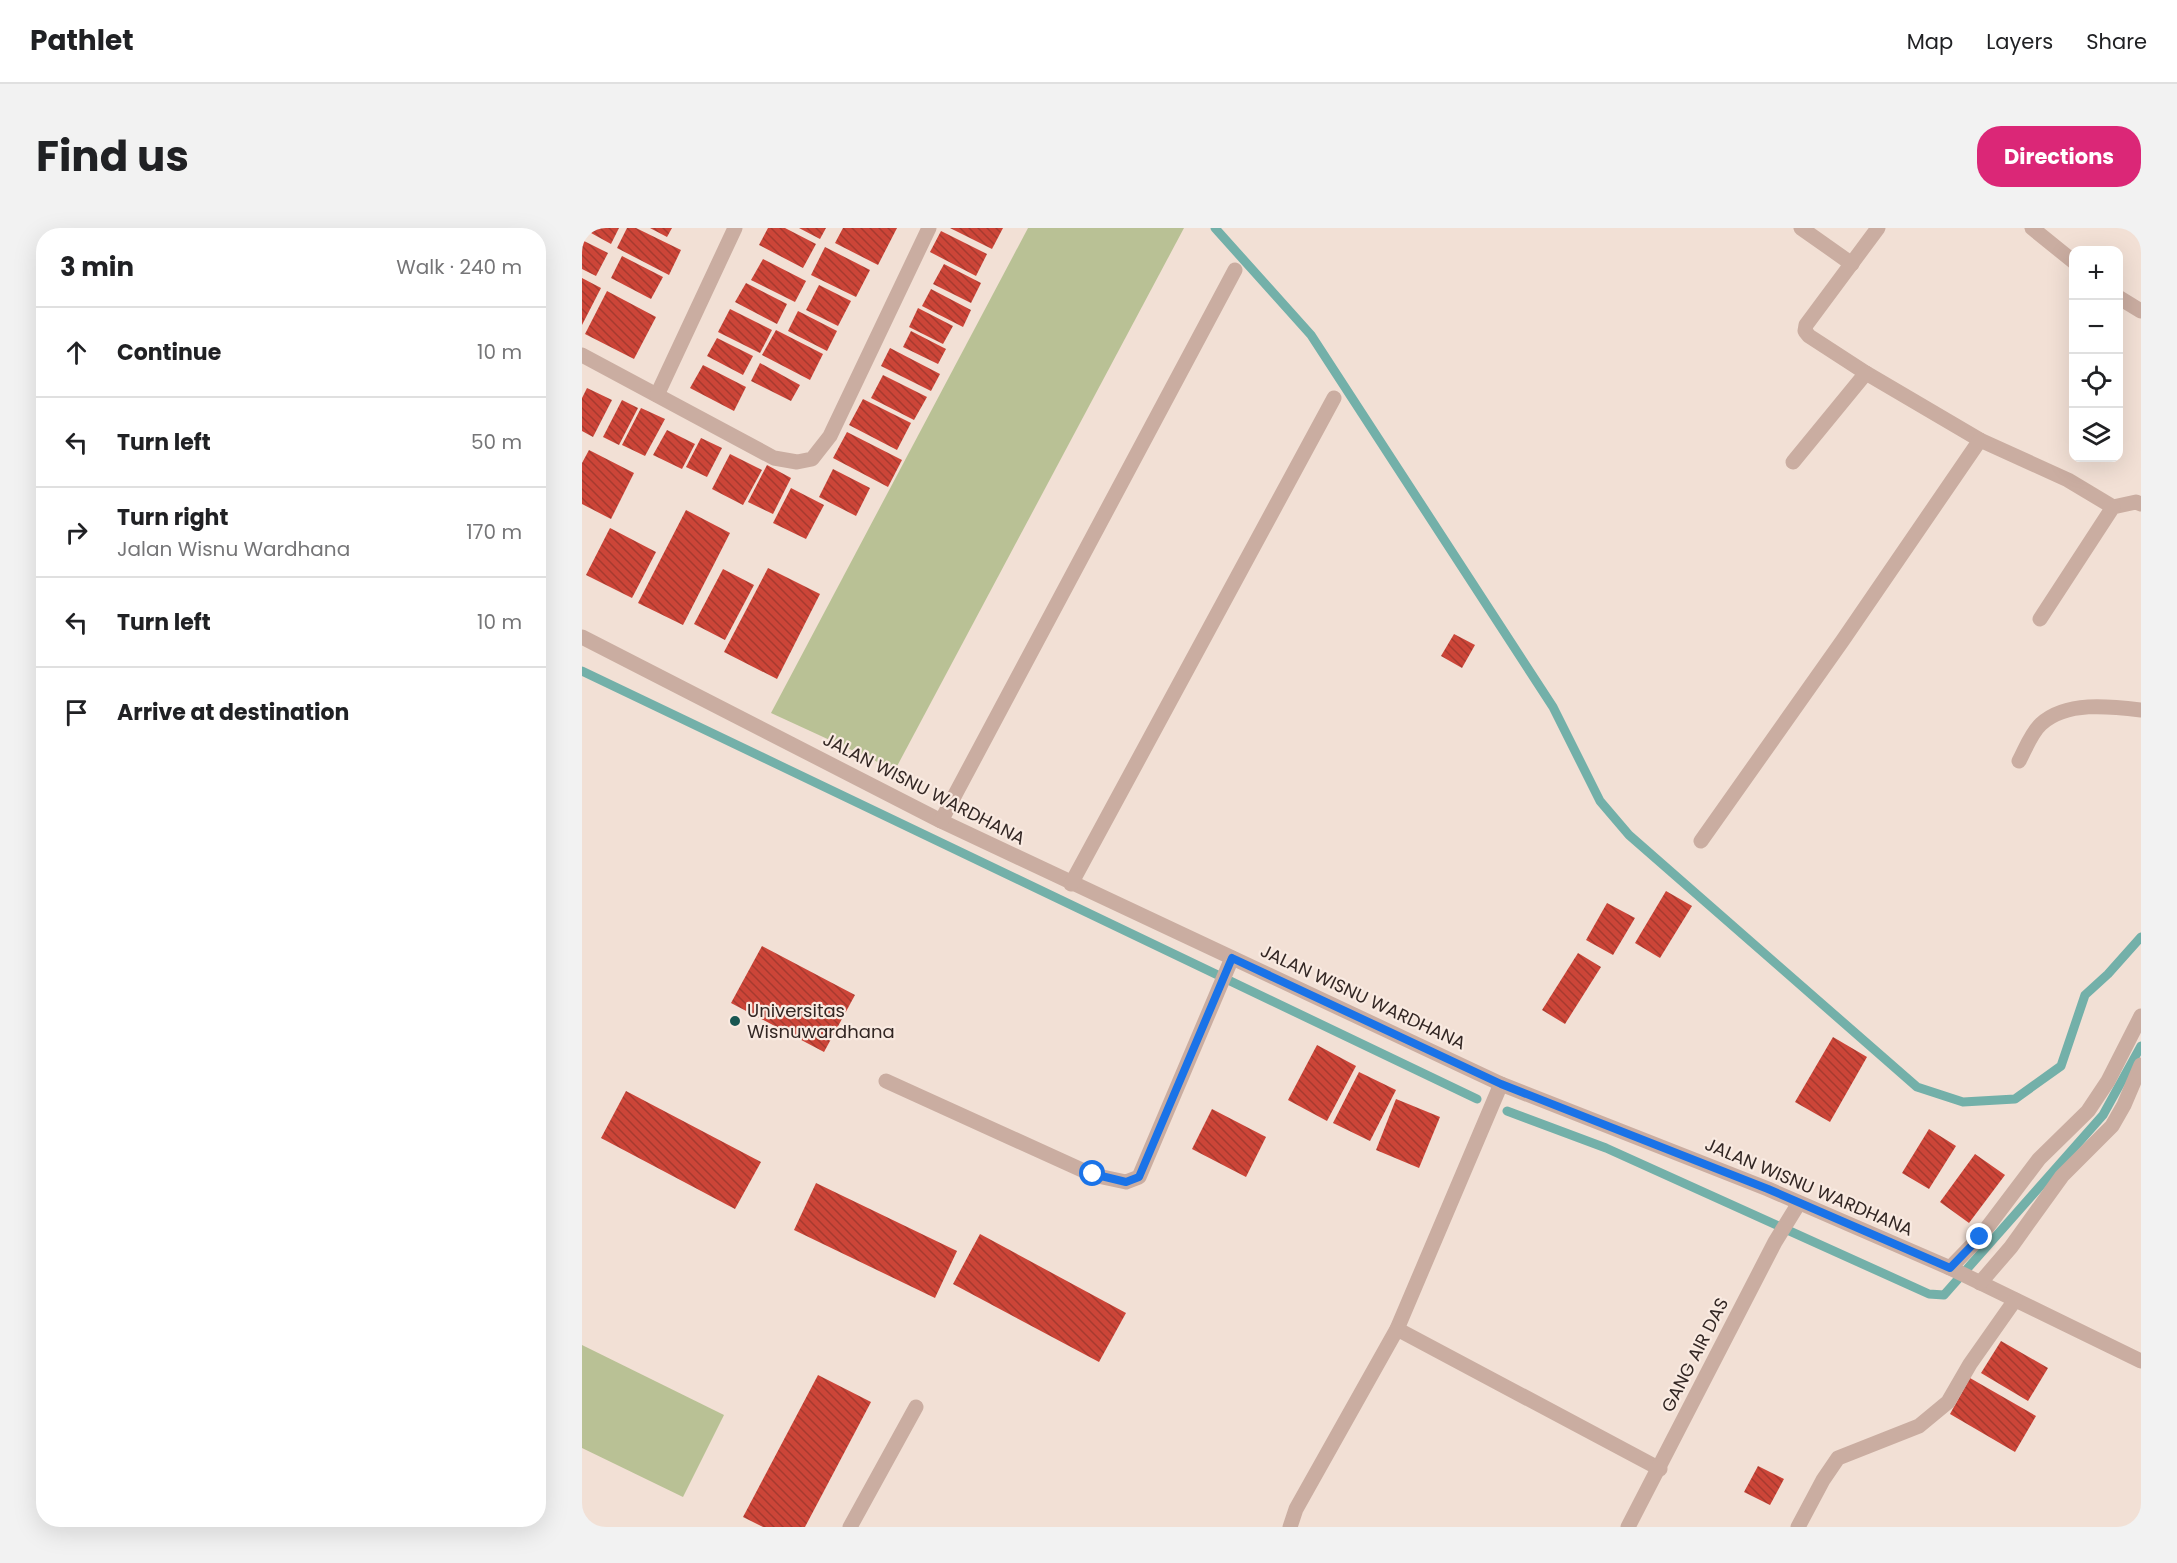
<!DOCTYPE html>
<html lang="en">
<head>
<meta charset="utf-8">
<style>
  :root { --surface:#fff; --page:#f2f2f2; --text:#202124; --muted:#757577; --line:#e0e0e0; --accent:#db2777 }
  body { margin:0; font-family:Poppins,sans-serif; background:var(--page); color:var(--text) }
  .controls { position:absolute; right:18px; top:18px; display:grid; overflow:hidden; border-radius:12px; box-shadow:0 6px 24px #0002 }
  .controls button { width:54px; height:54px; display:grid; place-items:center; padding:0; border:0; border-bottom:2px solid var(--line); background:var(--surface); color:var(--text); font:30px sans-serif }
  .stop { position:absolute; width:18px; height:18px; margin:-14px; border:4px solid #1a73e8; border-radius:50%; background:#fff }
  .stop.end { background:#1a73e8; border-color:#fff; box-shadow:0 2px 6px #0008 }
  .list { margin:0; padding:0; list-style:none }
  h2 { display:flex; justify-content:space-between; align-items:center; height:78px; margin:0; padding:0 24px; font-size:26px }
  h2 small { font-size:20px; font-weight:400; color:var(--muted) }
  .list li { display:grid; grid-template-columns:39px 1fr auto; gap:18px; align-items:center; box-sizing:border-box; height:90px; padding:0 24px; border-top:2px solid var(--line) }
  .list b { display:block; font-size:22px; white-space:nowrap }
  .list p { margin:0; font-size:20px; white-space:nowrap; color:var(--muted) }
  .list em { font-size:20px; font-style:normal; color:var(--muted) }
  .icon { flex:none; width:33px; height:33px; fill:none; stroke:currentColor; stroke-width:2; stroke-linecap:round; stroke-linejoin:round }
  .map { position:relative; flex:none; width:1559px; height:1299px; overflow:hidden; border-radius:24px }
  header { display:flex; align-items:center; gap:36px; box-sizing:border-box; height:84px; padding:0 30px; background:var(--surface); border-bottom:2px solid var(--line) }
  header strong { font-size:28px }
  nav { display:flex; gap:33px; margin-inline-start:auto; font-size:21px }
  .intro { display:flex; align-items:center; justify-content:space-between; box-sizing:border-box; height:144px; padding:0 36px }
  h1 { margin:0; font-size:42px }
  .button { padding:15px 27px; border-radius:24px; background:var(--accent); color:#fff; font-size:21px; font-weight:700 }
  main { display:flex; gap:36px; padding:0 36px }
  aside { flex:1; background:var(--surface); border-radius:24px; box-shadow:0 6px 24px #0002 }
  .map>svg:first-child { display:block }
</style>
</head>
<body>
<header>
<strong>Pathlet</strong>
<nav><a>Map</a><a>Layers</a><a>Share</a></nav>
</header>
<div class="intro"><h1>Find us</h1><a class="button">Directions</a></div>
<main>
<aside>
<h2>3 min<small>Walk · 240 m</small></h2>
<ul class="list">
<li><svg class="icon" aria-label="ahead" viewBox="0 0 24 24"><path d="M12 20V5M6 11l6-6 6 6"/></svg><div><b>Continue</b></div><em>10 m</em></li>
<li><svg class="icon" aria-label="left" viewBox="0 0 24 24"><path d="M17 20v-9H6M10 6l-5 5 5 5"/></svg><div><b>Turn left</b></div><em>50 m</em></li>
<li><svg class="icon" aria-label="right" viewBox="0 0 24 24"><path d="M7 20v-9h11M14 6l5 5-5 5"/></svg><div><b>Turn right</b><p>Jalan Wisnu Wardhana</p></div><em>170 m</em></li>
<li><svg class="icon" aria-label="left" viewBox="0 0 24 24"><path d="M17 20v-9H6M10 6l-5 5 5 5"/></svg><div><b>Turn left</b></div><em>10 m</em></li>
<li><svg class="icon" aria-label="arrive" viewBox="0 0 24 24"><path d="M6 21V4h12l-3 4 3 4H6"/></svg><div><b>Arrive at destination</b></div></li>
</ul>
</aside>
<div class="map">
<svg width="1559" height="1299" viewBox="0 0 1559 1299">
  <defs>
    <pattern id="building-back-hatch" width="6" height="6" patternUnits="userSpaceOnUse" patternTransform="scale(1.5)"><rect width="6" height="6" fill="#cc4538"/><path d="M-1 5l2 2M0 0l6 6M5-1l2 2" fill="none" stroke="#a63a2f"/></pattern>
  </defs>
  <rect width="100%" height="100%" fill="#f2e0d5"/>
  <g fill="#b9c195">
    <polygon points="446,0 602,0 313,542 189,485"/>
    <polygon points="0,1117 142,1187 101,1269 0,1220"/>
  </g>
  <g fill="none" stroke-linecap="round" stroke-linejoin="round">
    <g stroke="#73b0a9" stroke-width="9">
      <polyline points="633,0 729,107 971,479 1018,573 1047,607 1335,859 1381,874 1433,871 1479,838 1503,767 1526,746 1559,709"/>
      <polyline points="0,443 895,871"/>
      <polyline points="925,883 1024,920 1347,1066 1362,1067 1521,887 1559,818"/>
    </g>
  </g>
  <g fill="url(#building-back-hatch)">
    <polygon points="0,0 37,0 29,16"/>
    <polygon points="45,0 54,0 99,22 87,47 35,20"/>
    <polygon points="68,0 90,0 85,9"/>
    <polygon points="186,0 203,0 234,16 221,40 177,17"/>
    <polygon points="217,0 244,0 238,11"/>
    <polygon points="261,0 315,0 296,37 253,15"/>
    <polygon points="368,0 421,0 410,21"/>
    <polygon points="359,3 405,26 394,48 348,24"/>
    <polygon points="0,12 26,25 14,48 0,41"/>
    <polygon points="243,19 288,42 274,69 229,47"/>
    <polygon points="40,28 81,49 69,71 29,50"/>
    <polygon points="181,31 224,53 213,74 169,52"/>
    <polygon points="362,36 399,55 389,75 351,56"/>
    <polygon points="0,50 19,60 0,97"/>
    <polygon points="164,55 205,76 195,96 153,74"/>
    <polygon points="237,57 269,73 256,98 224,82"/>
    <polygon points="349,61 389,82 381,99 340,78"/>
    <polygon points="25,63 74,89 52,131 3,106"/>
    <polygon points="336,80 371,98 361,116 327,99"/>
    <polygon points="148,81 190,102 178,125 136,104"/>
    <polygon points="216,83 255,103 245,123 206,103"/>
    <polygon points="194,102 241,126 228,152 180,127"/>
    <polygon points="329,103 364,121 356,136 321,119"/>
    <polygon points="135,110 171,128 161,147 125,128"/>
    <polygon points="308,120 358,146 349,163 299,138"/>
    <polygon points="178,135 218,157 209,173 169,153"/>
    <polygon points="121,137 164,159 152,183 108,160"/>
    <polygon points="301,147 345,169 332,192 289,170"/>
    <polygon points="5,160 30,172 11,209 0,203 0,170"/>
    <polygon points="281,171 329,195 315,222 267,197"/>
    <polygon points="40,172 56,180 37,217 21,209"/>
    <polygon points="59,180 83,191 63,228 40,217"/>
    <polygon points="85,202 113,216 100,241 71,227"/>
    <polygon points="265,204 320,232 306,259 251,230"/>
    <polygon points="119,210 140,220 125,249 104,239"/>
    <polygon points="7,222 52,245 29,291 0,276 0,235"/>
    <polygon points="148,226 180,242 161,277 130,261"/>
    <polygon points="185,237 209,250 191,286 166,274"/>
    <polygon points="251,241 288,260 274,288 237,269"/>
    <polygon points="209,260 242,277 224,311 191,295"/>
    <polygon points="104,282 148,305 101,397 56,375"/>
    <polygon points="28,300 74,324 50,370 4,347"/>
    <polygon points="186,340 238,366 195,451 142,424"/>
    <polygon points="141,341 172,357 143,412 112,396"/>
    <polygon points="872,406 893,417 880,440 859,428"/>
    <polygon points="1084,663 1110,678 1078,730 1053,715"/>
    <polygon points="1025,675 1053,690 1031,727 1004,712"/>
    <polygon points="180,718 273,767 242,824 149,775"/>
    <polygon points="996,725 1019,739 983,796 960,782"/>
    <polygon points="1251,809 1285,829 1248,894 1213,874"/>
    <polygon points="735,817 774,838 745,893 706,872"/>
    <polygon points="777,844 814,862 788,913 751,895"/>
    <polygon points="44,863 179,934 153,981 19,910"/>
    <polygon points="814,871 858,889 837,940 794,922"/>
    <polygon points="630,881 684,909 664,949 610,921"/>
    <polygon points="1347,901 1374,918 1347,961 1320,945"/>
    <polygon points="1393,926 1423,947 1387,995 1358,974"/>
    <polygon points="234,955 375,1023 353,1070 212,1002"/>
    <polygon points="398,1006 544,1085 517,1134 371,1056"/>
    <polygon points="1419,1113 1466,1140 1446,1173 1399,1145"/>
    <polygon points="236,1147 289,1174 223,1299 181,1299 161,1289"/>
    <polygon points="1388,1150 1454,1188 1433,1224 1368,1186"/>
    <polygon points="1176,1238 1202,1251 1188,1277 1162,1264"/>
  </g>
  <g fill="none" stroke-linecap="round" stroke-linejoin="round">
    <g stroke="#caada1" stroke-width="15">
      <polyline points="1219,0 1270,36"/>
      <polyline points="1296,0 1224,97 1223,103 1227,108 1284,145 1398,212"/>
      <polyline points="1450,0 1492,34"/>
      <polyline points="1536,69 1559,83"/>
      <polyline points="0,127 192,230 215,234 230,231 248,208 347,0"/>
      <polyline points="75,167 153,0"/>
      <polyline points="1211,234 1284,145"/>
      <polyline points="1458,391 1531,279 1554,274 1559,276"/>
      <polyline points="0,409 359,593 919,856 1186,961 1368,1040 1559,1133"/>
      <path d="M 1437,533 C 1443,522 1449,505 1459,496 C 1484,473 1527,478 1559,482"/>
      <polyline points="359,593 653,42"/>
      <polyline points="1119,613 1261,412 1398,212 1486,252 1531,279"/>
      <polyline points="489,656 752,170"/>
      <polyline points="304,853 511,947 544,954 557,949 650,730"/>
      <polyline points="1368,1040 1398,1009 1457,931 1506,883 1526,853 1559,788"/>
      <polyline points="1398,1055 1429,1019 1480,948 1530,898 1542,877 1559,837"/>
      <polyline points="815,1101 1078,1241"/>
      <polyline points="268,1299 334,1179"/>
      <polyline points="708,1299 714,1281 815,1101 919,856"/>
      <polyline points="1046,1299 1193,1014 1217,975"/>
      <polyline points="1216,1299 1241,1252 1256,1230 1337,1198 1366,1174 1388,1136 1433,1072"/>
    </g>
  </g>
  <g fill="none" stroke-linecap="round" stroke-linejoin="round">
    <polyline stroke="#1a73e8" stroke-width="8" points="511,946 544,954 557,949 650,730 919,856 1186,961 1368,1040 1398,1009"/>
  </g>
  <circle fill="#185651" stroke="#f9eae1" stroke-width="2" cx="153" cy="793" r="6"/>
  <g text-anchor="middle" stroke-width="4.5" stroke-linejoin="round" paint-order="stroke">
    <g font-size="18" fill="#332724" stroke="#f9eae1">
      <text transform="translate(342 561) rotate(27)" y="6">JALAN WISNU WARDHANA</text>
      <text transform="translate(781 769) rotate(25)" y="6">JALAN WISNU WARDHANA</text>
      <text transform="translate(1227 959) rotate(23)" y="6">JALAN WISNU WARDHANA</text>
      <text transform="translate(1113 1127) rotate(-63)" y="6">GANG AIR DAS</text>
    </g>
    <g font-size="18" fill="#332724" stroke="#f9eae1" text-anchor="start">
      <text x="165" y="789">Universitas<tspan x="165" dy="21">Wisnuwardhana</tspan></text>
    </g>
  </g>
</svg>
<div class="controls">
<button>+</button>
<button>−</button>
<button><svg class="icon" aria-label="locate" viewBox="0 0 24 24"><circle cx="12" cy="12" r="6"/><path d="M12 2v4M12 18v4M2 12h4M18 12h4"/></svg></button>
<button><svg class="icon" aria-label="layers" viewBox="0 0 24 24"><path d="M12 4l9 5-9 5-9-5zM3 14l9 5 9-5"/></svg></button>
</div>
<div class="stop" style="left:511px;top:946px"></div>
<div class="stop end" style="left:1398px;top:1009px"></div>
</div>
</main>
</body>
</html>
